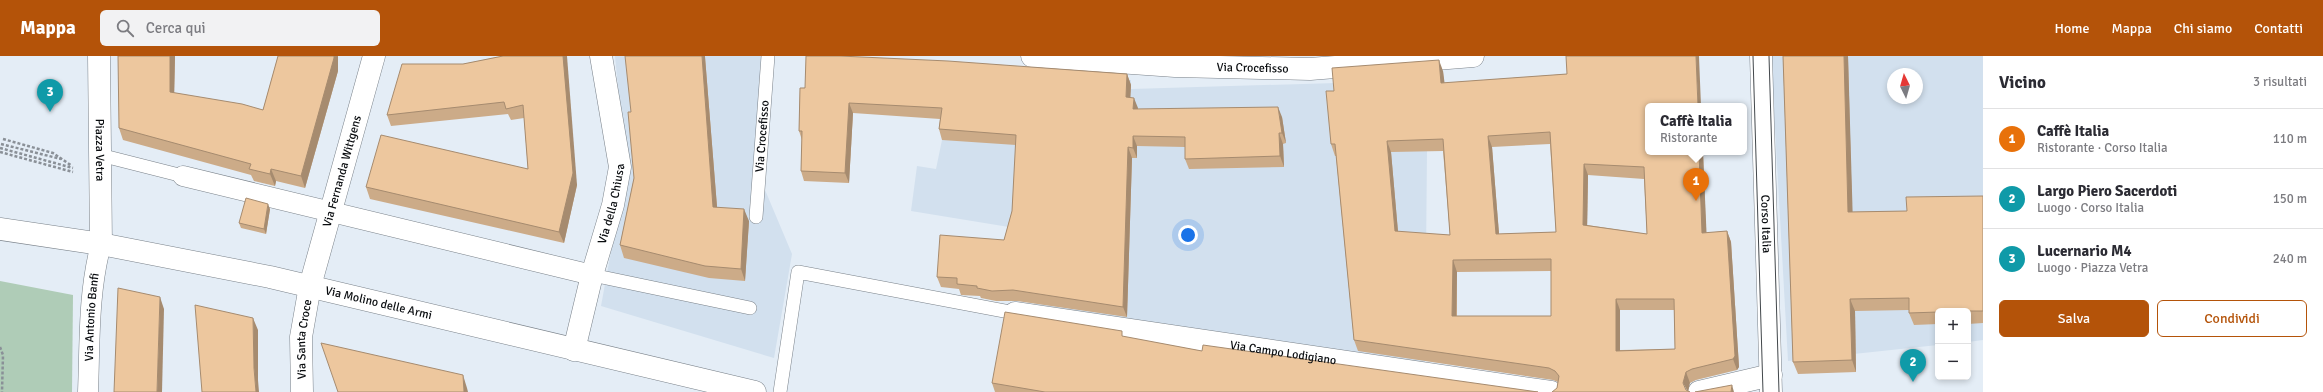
<!DOCTYPE html>
<html lang="it">
<head>
<meta charset="utf-8">
<style>
  :root { --surface:#fff; --page:#f2f2f3; --text:#2b2b33; --muted:#7c7c81; --line:#e1e1e2; --accent:#b45309 }
  body { margin:0; font-family:Signika,sans-serif; background:var(--page); color:var(--text) }
  .controls { position:absolute; right:12px; bottom:12px; display:grid; overflow:hidden; border-radius:6px; box-shadow:0 2px 6px #0003 }
  .controls button { width:36px; height:36px; display:grid; place-items:center; padding:0; border:0; border-bottom:1px solid var(--line); background:var(--surface); color:var(--text); font:20px sans-serif }
  .compass { position:absolute; left:1887px; top:12px; width:36px; height:36px; border-radius:50%; background:var(--surface); box-shadow:0 2px 6px #0003; rotate:355deg }
  .you { position:absolute; left:1188px; top:179px; width:14px; height:14px; margin:-10px; border:3px solid #fff; border-radius:50%; background:#1a73e8; box-shadow:0 0 0 6px #1a73e833 }
  .badge { display:grid; place-items:center; width:26px; height:26px; border-radius:50%; background:var(--accent); color:#fff; font-size:13px; font-weight:700 }
  .pin { position:absolute; translate:-50% -33px; filter:drop-shadow(0 1px 2px #0008) }
  .pin::after { content:''; position:absolute; top:21px; width:14px; height:12px; background:inherit; clip-path:polygon(0 0,100% 0,50% 100%) }
  .popup { position:absolute; left:1645px; top:47px; width:102px; height:52px; box-sizing:border-box; display:grid; place-content:center; border-radius:6px; background:var(--surface); filter:drop-shadow(0 1px 3px #0005); font-size:13px; white-space:nowrap; color:var(--muted) }
  .popup b { font-size:15px; color:var(--text) }
  .popup::after { content:''; position:absolute; left:50%; top:100%; margin-left:-8px; border:8px solid transparent; border-top-color:var(--surface) }
  .list { margin:0; padding:0; list-style:none }
  h2 { display:flex; justify-content:space-between; align-items:center; height:52px; margin:0; padding:0 16px; font-size:17px }
  h2 small { font-size:13px; font-weight:400; color:var(--muted) }
  .list li { display:grid; grid-template-columns:26px 1fr auto; gap:12px; align-items:center; box-sizing:border-box; height:60px; padding:0 16px; border-top:1px solid var(--line) }
  .list b { display:block; font-size:15px; white-space:nowrap }
  .list p { margin:0; font-size:13px; white-space:nowrap; color:var(--muted) }
  .list em { font-size:13px; font-style:normal; color:var(--muted) }
  .actions { display:flex; gap:8px; padding:12px 16px }
  .actions a { flex:1; padding:9px 0; border:1px solid var(--accent); border-radius:6px; text-align:center; font-size:14px; color:var(--accent) }
  .actions .main { background:var(--accent); color:#fff }
  .icon { flex:none; width:22px; height:22px; fill:none; stroke:currentColor; stroke-width:2; stroke-linecap:round; stroke-linejoin:round }
  .map { position:relative; flex:none; width:1983px; height:336px; overflow:hidden }
  header { display:flex; align-items:center; gap:24px; box-sizing:border-box; height:56px; padding:0 20px; background:var(--accent); color:#fff }
  header strong { font-size:19px }
  nav { display:flex; gap:22px; margin-inline-start:auto; font-size:14px }
  .search { width:280px; height:36px; background:var(--page); display:flex; align-items:center; gap:10px; box-sizing:border-box; padding:0 14px; border-radius:6px; color:var(--muted); font-size:15px }
  main { display:flex }
  aside { flex:1; background:var(--surface) }
  .map>svg:first-child { display:block }
</style>
</head>
<body>
<header>
<strong>Mappa</strong>
<div class="search"><svg class="icon" aria-label="search" viewBox="0 0 24 24"><circle cx="10" cy="10" r="6"/><path d="M15 15l6 6"/></svg>Cerca qui</div>
<nav><a>Home</a><a>Mappa</a><a>Chi siamo</a><a>Contatti</a></nav>
</header>
<main>
<div class="map">
<svg width="1983" height="336" viewBox="0 0 1983 336">
  <rect width="100%" height="100%" fill="#e4edf6"/>
  <g fill="#d2e0ee" fill-rule="evenodd">
    <polygon points="615,0 761,0 755,110 792,198 774,302 601,250 626,114"/>
    <path d="M 1771,0 L 1983,0 L 1983,284 L 1968,286 L 1968,255 L 1938,255 L 1938,289 L 1788,305 ZM 1893,18 L 1917,18 L 1917,42 L 1893,42 Z"/>
    <polygon points="1421,18 1427,95 1425,309 1034,248 1042,190 1015,172 911,155 917,110 936,113 942,84 1048,23 1131,24 1131,33 1336,27"/>
  </g>
  <polygon fill="#afccb7" points="0,225 73,239 72,336 0,336"/>
  <g fill="none" stroke-linecap="round" stroke-linejoin="round">
    <defs>
      <g id="service">
        <polyline points="100,99 183,120"/>
        <path id="s1" d="M 756,161 L 768,0"/>
        <polyline points="592,219 750,252"/>
        <polyline points="780,336 798,216 1015,257"/>
      </g>
      <g id="pedestrian">
        <polyline points="183,120 592,219"/>
        <path id="s2" d="M 88,336 C 90,285 88,238 101,188"/>
      </g>
      <g id="minor">
        <path id="s3" d="M 99,0 L 101,188"/>
        <path id="s4" d="M 1032,0 L 1175,10 L 1310,13 L 1473,0"/>
        <path id="s5" d="M 1761,0 L 1771,336"/>
        <path id="s6" d="M 1015,257 L 1551,336"/>
        <path id="s7" d="M 574,294 L 592,219 L 613,149 L 620,111 L 601,0"/>
        <path id="s8" d="M 302,336 L 301,281 L 310,230 L 374,0"/>
        <polyline points="1699,336 1771,319"/>
      </g>
      <g id="tertiary">
        <path id="s9" d="M 0,173 L 101,188 L 270,221 L 755,336"/>
      </g>
    </defs>
    <use href="#service" stroke="#7a828a" stroke-width="14"/>
    <use href="#pedestrian" stroke="#7a828a" stroke-width="21"/>
    <use href="#minor" stroke="#7a828a" stroke-width="23"/>
    <use href="#tertiary" stroke="#7a828a" stroke-width="23"/>
    <g stroke="#8a9097" stroke-width="2.5" stroke-dasharray="3 2" stroke-linecap="butt">
      <polyline points="3,83 53,97 72,110"/>
      <polyline points="1,88 61,103"/>
      <polyline points="0,92 73,112"/>
      <polyline points="0,96 73,116"/>
      <polyline points="0,291 3,299 2,336"/>
    </g>
    <use href="#service" stroke="#fff" stroke-width="13"/>
    <use href="#pedestrian" stroke="#fff" stroke-width="20"/>
    <use href="#minor" stroke="#fff" stroke-width="22"/>
    <use href="#tertiary" stroke="#fff" stroke-width="22"/>
    <g stroke="#42474b" stroke-width="1">
      <polyline points="1753,0 1763,336"/>
      <polyline points="1769,0 1779,336"/>
    </g>
  </g>
  <g fill="#ccab88" fill-rule="evenodd">
    <polygon points="175,0 174,37 263,54 278,0 338,0 338,15 305,132 276,125 275,130 254,125 251,119 123,84 119,72"/>
    <polygon points="503,0 577,129 564,187 370,143 366,131 528,113 524,62 511,64 508,58 391,70 387,59 463,8"/>
    <polygon points="1783,0 1848,0 1852,156 1907,155 1983,140 1983,267 1968,268 1968,255 1938,255 1938,268 1914,269 1909,257 1909,254 1855,255 1856,316 1798,318 1793,306"/>
    <polygon points="705,1 717,151 749,165 745,225 709,222 624,202 620,189 634,122 631,56"/>
    <path d="M 1699,1 L 1648,96 L 1703,96 L 1706,177 L 1727,175 L 1731,186 L 1739,311 L 1737,314 L 1696,324 L 1690,327 L 1557,332 L 1558,326 L 1553,324 L 1358,295 L 1354,284 L 1336,100 L 1335,100 L 1331,88 L 1443,15 L 1444,27 L 1567,18 ZM 1550,88 L 1556,176 L 1499,178 L 1492,91 ZM 1443,95 L 1450,179 L 1398,176 L 1391,96 ZM 1588,119 L 1644,123 L 1647,178 L 1587,169 ZM 1551,215 L 1551,260 L 1457,260 L 1457,216 ZM 1620,254 L 1674,254 L 1675,293 L 1620,294 Z"/>
    <polygon points="1127,18 1131,29 1130,41 1138,53 1282,61 1286,87 1283,88 1284,111 1189,113 1185,103 1185,91 1137,90 1137,102 1132,102 1127,261 1017,245 996,245 981,242 980,240 961,239 959,233 941,231 937,221 1004,184 1012,155 1016,89 942,84 939,73 940,63 853,57 849,127 804,125 801,115 802,84 799,75 800,32"/>
    <polygon points="270,153 266,178 241,172 239,167"/>
    <polygon points="1124,281 1202,295 1538,336 995,336 992,327"/>
  </g>
  <g fill="#a68b6f">
    <polygon points="170,0 175,0 174,48 170,36"/>
    <polygon points="334,0 338,0 338,15 305,132 301,120"/>
    <polygon points="563,0 567,0 577,129 564,187 559,176"/>
    <polygon points="702,0 705,0 705,1 718,163 713,151"/>
    <polygon points="1696,0 1699,0 1699,1 1701,50 1698,50"/>
    <polygon points="1844,0 1848,0 1853,169 1848,156"/>
    <polygon points="1439,4 1443,15 1446,38 1441,27"/>
    <polygon points="1127,18 1131,29 1130,51 1126,41"/>
    <polygon points="1134,42 1138,52 1137,63 1133,53"/>
    <polygon points="849,47 853,57 849,127 845,117"/>
    <polygon points="1278,51 1282,61 1286,87 1282,77"/>
    <polygon points="1279,77 1283,88 1284,111 1280,100"/>
    <polygon points="1133,80 1137,90 1137,102 1133,92"/>
    <polygon points="1488,80 1492,91 1500,190 1496,178"/>
    <polygon points="1387,85 1391,96 1399,187 1395,175"/>
    <polygon points="1128,91 1132,102 1127,261 1123,251"/>
    <polygon points="1699,96 1703,96 1707,188 1702,177"/>
    <polygon points="1584,108 1588,119 1587,180 1583,169"/>
    <polygon points="271,113 276,125 275,130 270,118"/>
    <polygon points="268,148 270,153 266,178 264,173"/>
    <polygon points="744,153 749,165 745,225 741,213"/>
    <polygon points="1727,175 1731,186 1739,311 1737,314 1733,303"/>
    <polygon points="1453,204 1457,216 1456,271 1452,260"/>
    <polygon points="160,241 164,253 162,336 157,336"/>
    <polygon points="1616,243 1620,254 1620,306 1616,295"/>
    <polygon points="1850,243 1855,255 1856,316 1852,304"/>
    <polygon points="253,262 258,274 258,324 259,336 256,336 254,312"/>
    <polygon points="1686,316 1690,327 1688,336 1683,327"/>
    <polygon points="463,319 467,332 468,336 464,336"/>
    <polygon points="1732,329 1734,336 1731,336"/>
  </g>
  <g fill="#edc79e" stroke="#a68b6f" fill-rule="evenodd">
    <polygon points="118,0 170,0 170,36 242,48 263,54 278,0 334,0 334,2 301,120 271,113 270,118 249,113 251,108 119,72"/>
    <polygon points="503,0 563,0 573,117 559,176 366,131 381,79 528,113 523,49 506,53 504,46 387,59 402,8 463,8"/>
    <polygon points="625,0 702,0 713,151 744,153 741,213 705,210 620,189 634,122 628,56 631,56"/>
    <polygon points="806,0 840,0 948,5 1127,18 1126,41 1134,42 1133,53 1278,51 1282,77 1279,77 1280,100 1185,103 1185,81 1133,80 1133,92 1128,91 1123,251 1013,234 992,235 977,232 977,230 957,228 957,222 937,221 940,179 1004,184 1012,155 1016,79 939,73 942,52 849,47 845,117 801,115 802,75 799,75 800,32 805,32"/>
    <path d="M 1566,0 L 1696,0 L 1698,50 L 1648,50 L 1648,96 L 1699,96 L 1702,177 L 1727,175 L 1735,300 L 1733,303 L 1692,313 L 1686,316 L 1683,327 L 1686,334 L 1690,336 L 1552,336 L 1557,332 L 1559,320 L 1555,315 L 1549,312 L 1354,284 L 1335,88 L 1331,88 L 1326,35 L 1334,35 L 1332,12 L 1439,4 L 1441,27 L 1567,18 ZM 1550,76 L 1556,176 L 1496,178 L 1488,80 ZM 1443,83 L 1450,179 L 1395,175 L 1387,85 ZM 1584,108 L 1644,111 L 1647,178 L 1583,169 ZM 1551,203 L 1551,260 L 1452,260 L 1453,204 ZM 1616,243 L 1674,243 L 1675,293 L 1616,295 Z"/>
    <polygon points="1783,0 1844,0 1848,156 1907,155 1906,141 1983,140 1983,255 1938,255 1938,256 1909,257 1909,242 1850,243 1852,304 1793,306"/>
    <polygon points="246,142 268,148 264,173 239,167"/>
    <polygon points="118,232 160,241 157,336 114,336"/>
    <polygon points="195,249 253,262 254,312 256,336 202,336"/>
    <polygon points="1005,256 1122,275 1122,280 1202,295 1203,289 1538,336 1045,336 992,327"/>
    <polygon points="321,287 463,319 464,336 338,336"/>
    <polygon points="1732,329 1731,336 1695,336"/>
  </g>
  <g text-anchor="middle" stroke-width="3" stroke-linejoin="round" paint-order="stroke">
    <g font-size="12" fill="#090c0f" stroke="#fff">
      <text dy="4" stroke="none"><textPath href="#s4" startOffset="221">Via Crocefisso</textPath></text>
      <text dy="4" stroke="none"><textPath href="#s1" startOffset="81">Via Crocefisso</textPath></text>
      <text dy="4" stroke="none"><textPath href="#s3" startOffset="94">Piazza Vetra</textPath></text>
      <text dy="4" stroke="none"><textPath href="#s8" startOffset="226">Via Fernanda Wittgens</textPath></text>
      <text dy="4" stroke="none"><textPath href="#s7" startOffset="151">Via della Chiusa</textPath></text>
      <text dy="4" stroke="none"><textPath href="#s5" startOffset="168">Corso Italia</textPath></text>
      <text dy="4" stroke="none"><textPath href="#s9" startOffset="386">Via Molino delle Armi</textPath></text>
      <text dy="4" stroke="none"><textPath href="#s2" startOffset="75">Via Antonio Banfi</textPath></text>
      <text dy="4" stroke="none"><textPath href="#s8" startOffset="53">Via Santa Croce</textPath></text>
      <text dy="4" stroke="none"><textPath href="#s6" startOffset="271">Via Campo Lodigiano</textPath></text>
    </g>
  </g>
</svg>
<div class="controls">
<button>+</button>
<button>−</button>
</div>
<svg class="compass" viewBox="-18 -18 36 36"><path d="M0-13l5 13h-10z" fill="#e53935"/><path d="M0 13l5-13h-10z" fill="#7c7c81"/></svg>
<div class="you"></div>
<div class="pin badge" style="left:1696px;top:145px;background:#e8710a">1</div>
<div class="popup"><b>Caffè Italia</b>Ristorante</div>
<div class="pin badge" style="left:1913px;top:326px;background:#0f9aa8">2</div>
<div class="pin badge" style="left:50px;top:56px;background:#0f9aa8">3</div>
</div>
<aside>
<h2>Vicino<small>3 risultati</small></h2>
<ul class="list">
<li><span class="badge" style="background:#e8710a">1</span><div><b>Caffè Italia</b><p>Ristorante · Corso Italia</p></div><em>110 m</em></li>
<li><span class="badge" style="background:#0f9aa8">2</span><div><b>Largo Piero Sacerdoti</b><p>Luogo · Corso Italia</p></div><em>150 m</em></li>
<li><span class="badge" style="background:#0f9aa8">3</span><div><b>Lucernario M4</b><p>Luogo · Piazza Vetra</p></div><em>240 m</em></li>
</ul>
<div class="actions"><a class="main">Salva</a><a>Condividi</a></div>
</aside>
</main>
</body>
</html>
